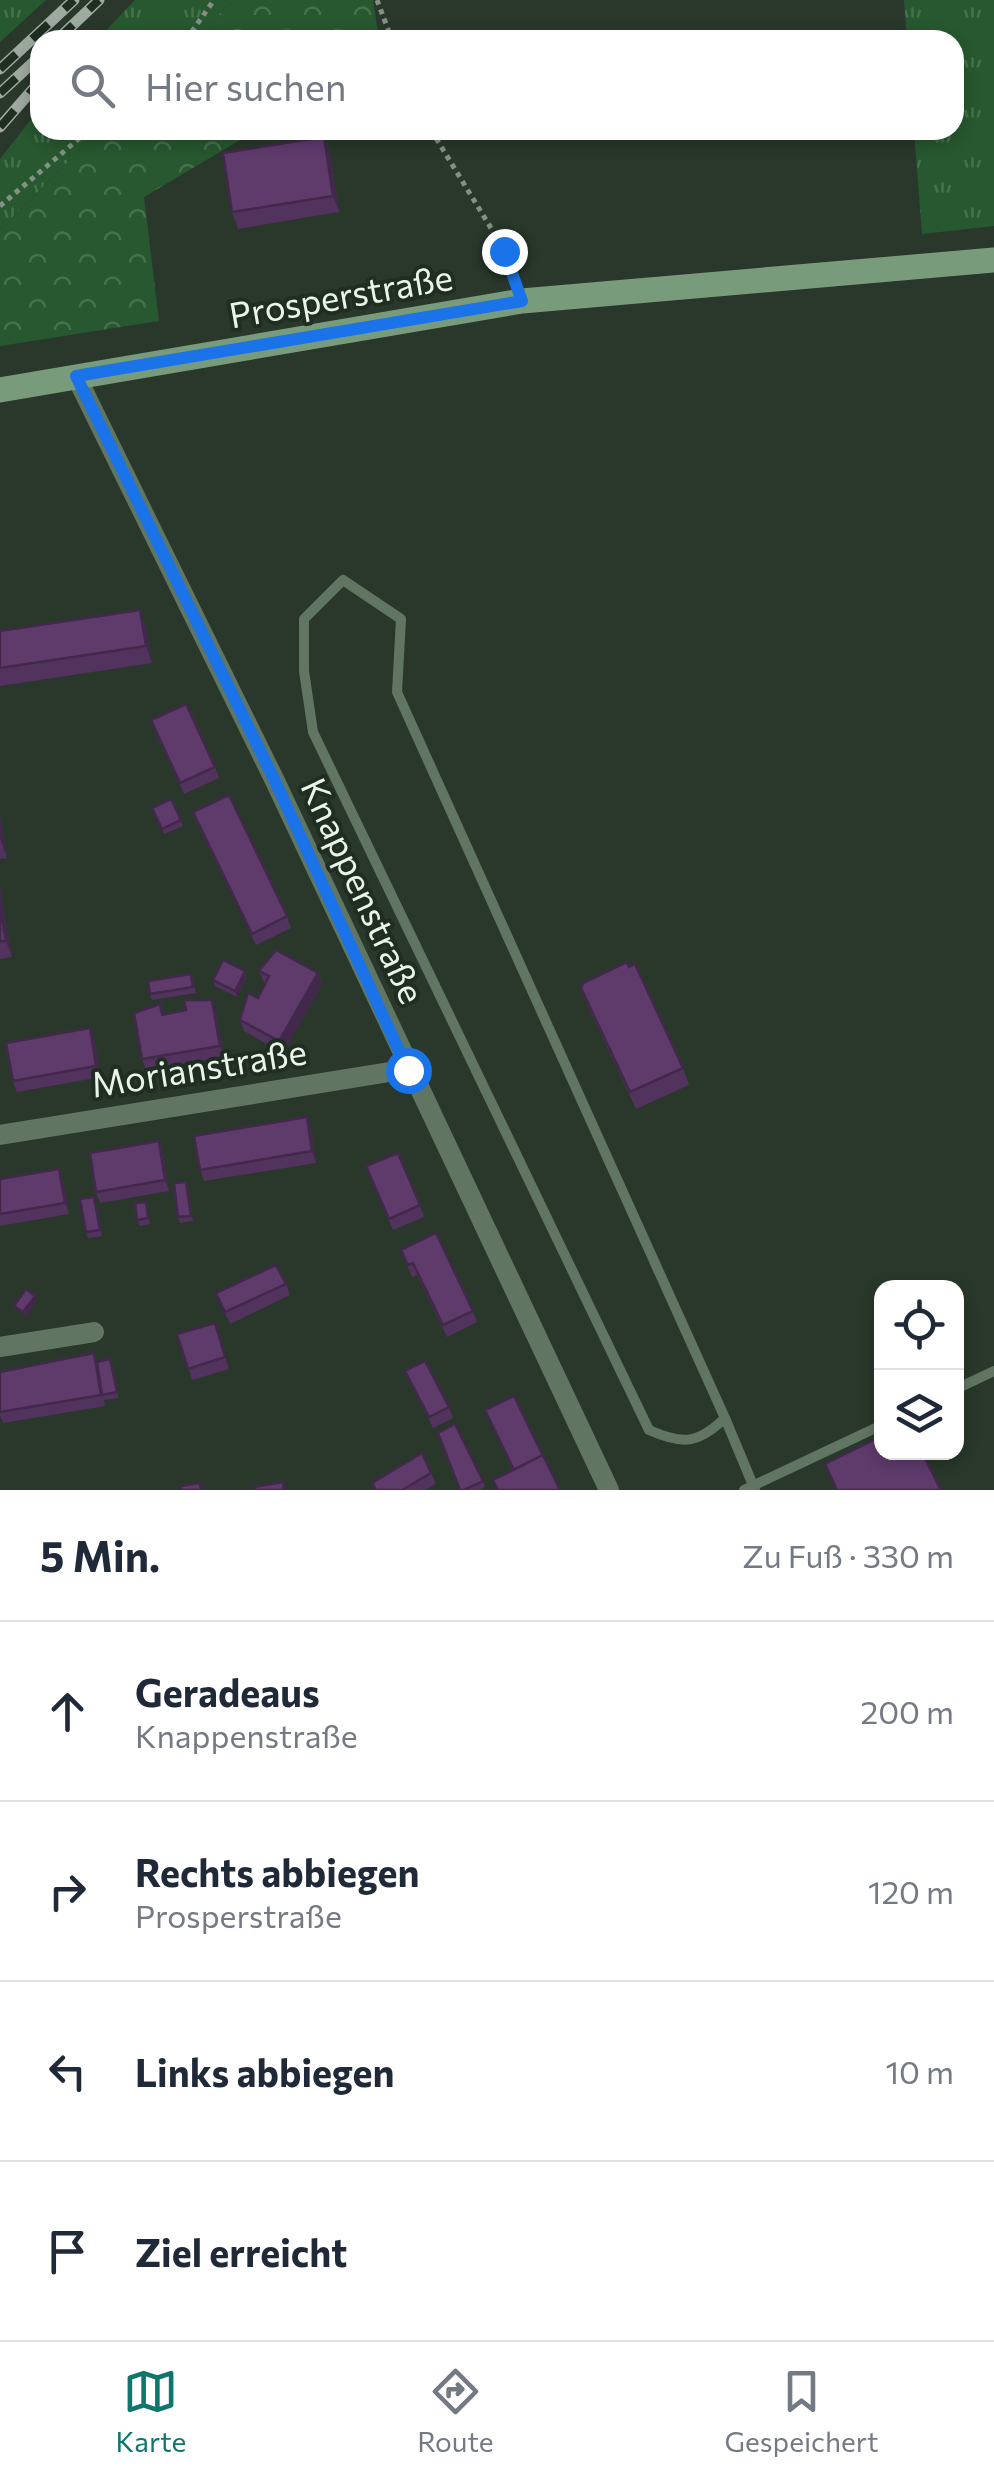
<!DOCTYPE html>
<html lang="de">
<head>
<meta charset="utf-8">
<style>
  :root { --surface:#fff; --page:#f6f6f7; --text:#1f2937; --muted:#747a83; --line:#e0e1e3; --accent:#0f766e }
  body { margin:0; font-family:Commissioner,sans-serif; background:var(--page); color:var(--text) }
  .controls { position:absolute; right:30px; bottom:30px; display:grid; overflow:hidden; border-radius:20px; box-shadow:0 5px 15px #0003 }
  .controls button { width:90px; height:90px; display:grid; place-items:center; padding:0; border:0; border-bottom:2px solid var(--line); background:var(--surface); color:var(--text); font:50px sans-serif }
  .stop { position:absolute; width:30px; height:30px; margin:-22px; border:8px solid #1a73e8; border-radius:50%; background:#fff }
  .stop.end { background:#1a73e8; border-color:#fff; box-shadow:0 2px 10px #0008 }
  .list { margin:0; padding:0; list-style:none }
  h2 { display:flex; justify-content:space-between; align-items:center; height:130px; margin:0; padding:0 40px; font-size:42px }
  h2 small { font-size:32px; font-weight:400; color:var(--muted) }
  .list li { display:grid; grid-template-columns:65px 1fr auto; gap:30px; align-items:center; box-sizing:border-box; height:180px; padding:0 40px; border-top:2px solid var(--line) }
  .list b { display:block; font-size:38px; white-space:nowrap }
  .list p { margin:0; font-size:32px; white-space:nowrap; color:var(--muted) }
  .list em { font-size:32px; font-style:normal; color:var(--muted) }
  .icon { flex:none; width:55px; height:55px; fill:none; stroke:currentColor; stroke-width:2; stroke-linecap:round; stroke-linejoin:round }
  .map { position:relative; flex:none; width:994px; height:1490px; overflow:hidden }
  .search { position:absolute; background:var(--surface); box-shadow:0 5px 15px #0003; left:30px; right:30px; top:30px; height:110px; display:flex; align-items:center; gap:25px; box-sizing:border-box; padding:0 35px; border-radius:30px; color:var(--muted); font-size:38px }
  .sheet { height:850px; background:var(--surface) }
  nav { display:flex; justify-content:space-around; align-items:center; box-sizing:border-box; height:140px; border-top:2px solid var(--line); background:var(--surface); font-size:28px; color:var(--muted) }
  nav a { display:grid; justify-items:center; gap:5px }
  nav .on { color:var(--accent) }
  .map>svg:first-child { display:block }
</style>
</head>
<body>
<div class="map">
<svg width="994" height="1490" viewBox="0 0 994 1490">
  <defs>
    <pattern id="grass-tufts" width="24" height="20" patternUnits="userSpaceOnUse" patternTransform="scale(2.5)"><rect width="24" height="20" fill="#27582f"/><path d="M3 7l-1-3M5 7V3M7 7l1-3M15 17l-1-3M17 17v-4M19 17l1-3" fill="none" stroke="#46714d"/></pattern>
    <pattern id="forest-crowns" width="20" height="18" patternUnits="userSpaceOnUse" patternTransform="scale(2.5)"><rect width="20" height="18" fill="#27582f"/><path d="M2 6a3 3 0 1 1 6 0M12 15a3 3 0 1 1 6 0" fill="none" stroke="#46714d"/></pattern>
  </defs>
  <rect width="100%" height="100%" fill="#29382b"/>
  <g fill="url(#grass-tufts)">
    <polygon points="0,0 46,0 0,42"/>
    <polygon points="135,0 234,0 193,40 97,40"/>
    <polygon points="904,0 994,0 994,226 922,234 914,130 954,130 954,40 907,40"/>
    <polygon points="40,108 40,130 100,130 0,230 0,159"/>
  </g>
  <g fill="url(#forest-crowns)">
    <polygon points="234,0 373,0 379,40 193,40"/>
    <polygon points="100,130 257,130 144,197 159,321 0,346 0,230"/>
  </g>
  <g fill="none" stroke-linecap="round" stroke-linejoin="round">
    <g stroke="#849085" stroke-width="5" stroke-dasharray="5 5" stroke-linecap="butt">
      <polyline points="377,0 392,40"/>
      <polyline points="186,40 214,0"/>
      <polyline points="431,130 505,251 515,280"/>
      <polyline points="0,206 89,130"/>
    </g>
    <g stroke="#607662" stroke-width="10">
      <polyline points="956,1389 994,1371"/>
      <path d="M 725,1418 C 698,1444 683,1445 649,1430 L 313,732 L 304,671 L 304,619 L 343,580 L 401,619 L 397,692 L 725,1418 L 755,1490"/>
      <polyline points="744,1490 882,1425"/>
    </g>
    <g stroke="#607662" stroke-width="20">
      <polyline points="76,376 275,781 609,1490"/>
      <polyline points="0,1135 408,1069"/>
      <polyline points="0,1347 94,1332"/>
    </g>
    <polyline stroke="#789b7b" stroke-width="25" points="0,390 522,301 994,260"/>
    <defs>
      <g id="rail">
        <polyline points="57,40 99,0"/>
        <polyline points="0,69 74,0"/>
        <polyline points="0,93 40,56"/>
        <polyline points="0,127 40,81"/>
      </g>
    </defs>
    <use href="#rail" stroke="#9ea99f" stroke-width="11"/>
    <use href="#rail" stroke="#1f2e21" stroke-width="8" stroke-dasharray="22" stroke-linecap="butt"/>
  </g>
  <g fill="#52335d">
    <polygon points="324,137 330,153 339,212 238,229 232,212"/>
    <polygon points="146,627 152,663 0,686 0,631"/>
    <polygon points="151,720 215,767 219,778 184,794"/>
    <polygon points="171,799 183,826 164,834 152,808"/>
    <polygon points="193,812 287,916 291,928 256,945"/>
    <polygon points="0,817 7,858 0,859"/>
    <polygon points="0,888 12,957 0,959"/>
    <polygon points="259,971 318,973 322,984 283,1053 244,1031 240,1020 258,998 265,984"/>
    <polygon points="191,974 196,993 152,1000 150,994"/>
    <polygon points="247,977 237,997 215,986 213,980"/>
    <polygon points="581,988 683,1068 689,1085 636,1109 587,1004"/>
    <polygon points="216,1012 224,1057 146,1070 142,1059 164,1014"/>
    <polygon points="90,1028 94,1039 101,1077 17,1092 13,1081"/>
    <polygon points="311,1129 316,1163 204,1181 200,1170"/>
    <polygon points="163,1152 169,1191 100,1203 96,1192"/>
    <polygon points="370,1178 420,1205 424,1217 393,1230"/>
    <polygon points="0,1179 63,1180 69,1214 0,1226"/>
    <polygon points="186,1182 193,1221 180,1223 178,1217"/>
    <polygon points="94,1197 102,1236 88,1238 86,1232"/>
    <polygon points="146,1202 150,1224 140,1226 137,1220"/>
    <polygon points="401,1250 473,1311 477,1322 447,1337 417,1275 412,1277"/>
    <polygon points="286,1284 290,1295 230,1324 216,1293"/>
    <polygon points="215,1323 229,1369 192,1380 177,1334"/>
    <polygon points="94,1353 97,1362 112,1365 119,1398 104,1400 105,1406 3,1423 0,1416 0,1372"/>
    <polygon points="405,1371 449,1407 453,1418 433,1428"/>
    <polygon points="431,1473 436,1484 425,1490 375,1490 372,1483"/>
    <polygon points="483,1481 485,1487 478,1490 460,1490"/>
  </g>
  <g fill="#42294c">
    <polygon points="324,137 330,153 339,212 333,196"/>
    <polygon points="140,610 146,627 152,663 146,646"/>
    <polygon points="0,817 7,858 0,838"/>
    <polygon points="0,888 12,957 6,941 0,907"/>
    <polygon points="245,971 247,977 237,997 235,991"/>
    <polygon points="318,973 322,984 283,1053 279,1041"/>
    <polygon points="212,1000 216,1012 224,1057 220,1046"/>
    <polygon points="90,1028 94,1039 101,1077 96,1066"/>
    <polygon points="307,1117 311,1129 316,1163 312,1151"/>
    <polygon points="159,1141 163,1152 169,1191 165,1180"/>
    <polygon points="59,1169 63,1180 69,1214 65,1203"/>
    <polygon points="35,1296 37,1301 25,1318 23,1312"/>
  </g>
  <g fill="#5f3b6c" stroke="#42294c" stroke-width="2.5">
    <polygon points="324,137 333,196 232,212 223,153"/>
    <polygon points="140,610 146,646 0,668 0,631"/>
    <polygon points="186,704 215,767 180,783 151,720"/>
    <polygon points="229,795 287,916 252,934 193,812"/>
    <polygon points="171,799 181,820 162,829 152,808"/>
    <polygon points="0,907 6,941 0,941"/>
    <polygon points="276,950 318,973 279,1041 240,1020 248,993 258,998 269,976 259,971"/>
    <polygon points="223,960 245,971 235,991 213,980"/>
    <polygon points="627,962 629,967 635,964 683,1068 630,1092 581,988 583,983"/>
    <polygon points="191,974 193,987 150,994 148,981"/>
    <polygon points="184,1000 212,1000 220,1046 142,1059 134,1013 160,1004 162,1015 186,1010"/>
    <polygon points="90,1028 96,1066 13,1081 6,1043"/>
    <polygon points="307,1117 312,1151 200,1170 194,1136"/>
    <polygon points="159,1141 165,1180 96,1192 90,1153"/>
    <polygon points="398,1153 420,1205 389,1219 366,1166"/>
    <polygon points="59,1169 65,1203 0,1214 0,1179"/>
    <polygon points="186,1182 191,1216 178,1217 174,1183"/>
    <polygon points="94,1197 100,1230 86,1232 80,1199"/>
    <polygon points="146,1202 148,1218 137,1220 135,1203"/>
    <polygon points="436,1233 473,1311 443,1325 413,1263 408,1265 401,1250"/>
    <polygon points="276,1265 286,1284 225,1312 216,1293"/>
    <polygon points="26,1289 35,1296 23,1312 14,1306"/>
    <polygon points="215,1323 225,1357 188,1369 177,1334"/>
    <polygon points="94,1353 101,1395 0,1412 0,1372"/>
    <polygon points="110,1359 117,1392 102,1395 97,1362"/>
    <polygon points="425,1361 449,1407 429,1417 405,1371"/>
    <polygon points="514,1396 543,1456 514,1470 485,1410"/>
    <polygon points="455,1424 483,1481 464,1490 460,1490 438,1433"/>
    <polygon points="882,1436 882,1452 922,1452 941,1490 837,1490 825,1464"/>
    <polygon points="422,1453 431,1473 402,1490 376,1490 372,1483"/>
    <polygon points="543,1455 560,1490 498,1490 493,1480"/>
    <polygon points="283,1482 284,1490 255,1490 254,1487"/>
    <polygon points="200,1483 201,1490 181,1490 181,1486"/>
  </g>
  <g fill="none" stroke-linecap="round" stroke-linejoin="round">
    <polyline stroke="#1a73e8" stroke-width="12" points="408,1070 275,781 76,376 522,301 504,251"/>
  </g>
  <g text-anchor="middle" stroke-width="8" stroke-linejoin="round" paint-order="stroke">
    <g font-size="35" fill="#ebf4eb" stroke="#1f2e21">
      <text transform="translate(341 297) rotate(-10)" y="12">Prosperstraße</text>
      <text transform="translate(362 891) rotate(65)" y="12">Knappenstraße</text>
      <text transform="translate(199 1069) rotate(-9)" y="12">Morianstraße</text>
    </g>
  </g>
</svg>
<div class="controls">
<button><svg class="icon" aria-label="locate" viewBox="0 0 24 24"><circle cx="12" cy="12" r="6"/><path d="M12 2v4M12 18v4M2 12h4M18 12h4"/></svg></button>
<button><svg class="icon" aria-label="layers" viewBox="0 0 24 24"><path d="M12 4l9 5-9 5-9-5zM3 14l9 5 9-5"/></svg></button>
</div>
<div class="stop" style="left:408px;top:1070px"></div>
<div class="stop end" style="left:504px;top:251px"></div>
<div class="search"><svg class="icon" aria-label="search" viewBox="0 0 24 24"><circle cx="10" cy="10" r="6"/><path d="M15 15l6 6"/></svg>Hier suchen</div>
</div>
<section class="sheet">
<h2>5 Min.<small>Zu Fuß · 330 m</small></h2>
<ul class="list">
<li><svg class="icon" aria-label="ahead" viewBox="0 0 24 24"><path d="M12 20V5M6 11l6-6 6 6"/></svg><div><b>Geradeaus</b><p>Knappenstraße</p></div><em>200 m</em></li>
<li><svg class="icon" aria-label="right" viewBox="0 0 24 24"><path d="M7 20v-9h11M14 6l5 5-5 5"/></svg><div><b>Rechts abbiegen</b><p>Prosperstraße</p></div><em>120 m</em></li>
<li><svg class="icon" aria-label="left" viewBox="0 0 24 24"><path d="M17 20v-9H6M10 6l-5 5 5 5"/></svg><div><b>Links abbiegen</b></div><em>10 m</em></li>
<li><svg class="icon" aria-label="arrive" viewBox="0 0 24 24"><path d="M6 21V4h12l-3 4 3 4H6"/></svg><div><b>Ziel erreicht</b></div></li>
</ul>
</section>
<nav>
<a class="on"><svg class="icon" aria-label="map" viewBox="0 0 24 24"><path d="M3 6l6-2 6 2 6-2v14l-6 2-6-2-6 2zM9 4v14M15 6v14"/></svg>Karte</a>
<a><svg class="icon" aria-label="directions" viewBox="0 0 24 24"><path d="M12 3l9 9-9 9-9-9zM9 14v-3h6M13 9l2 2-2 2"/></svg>Route</a>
<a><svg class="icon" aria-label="saved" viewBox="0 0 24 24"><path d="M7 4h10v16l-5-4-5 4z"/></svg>Gespeichert</a>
</nav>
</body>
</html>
